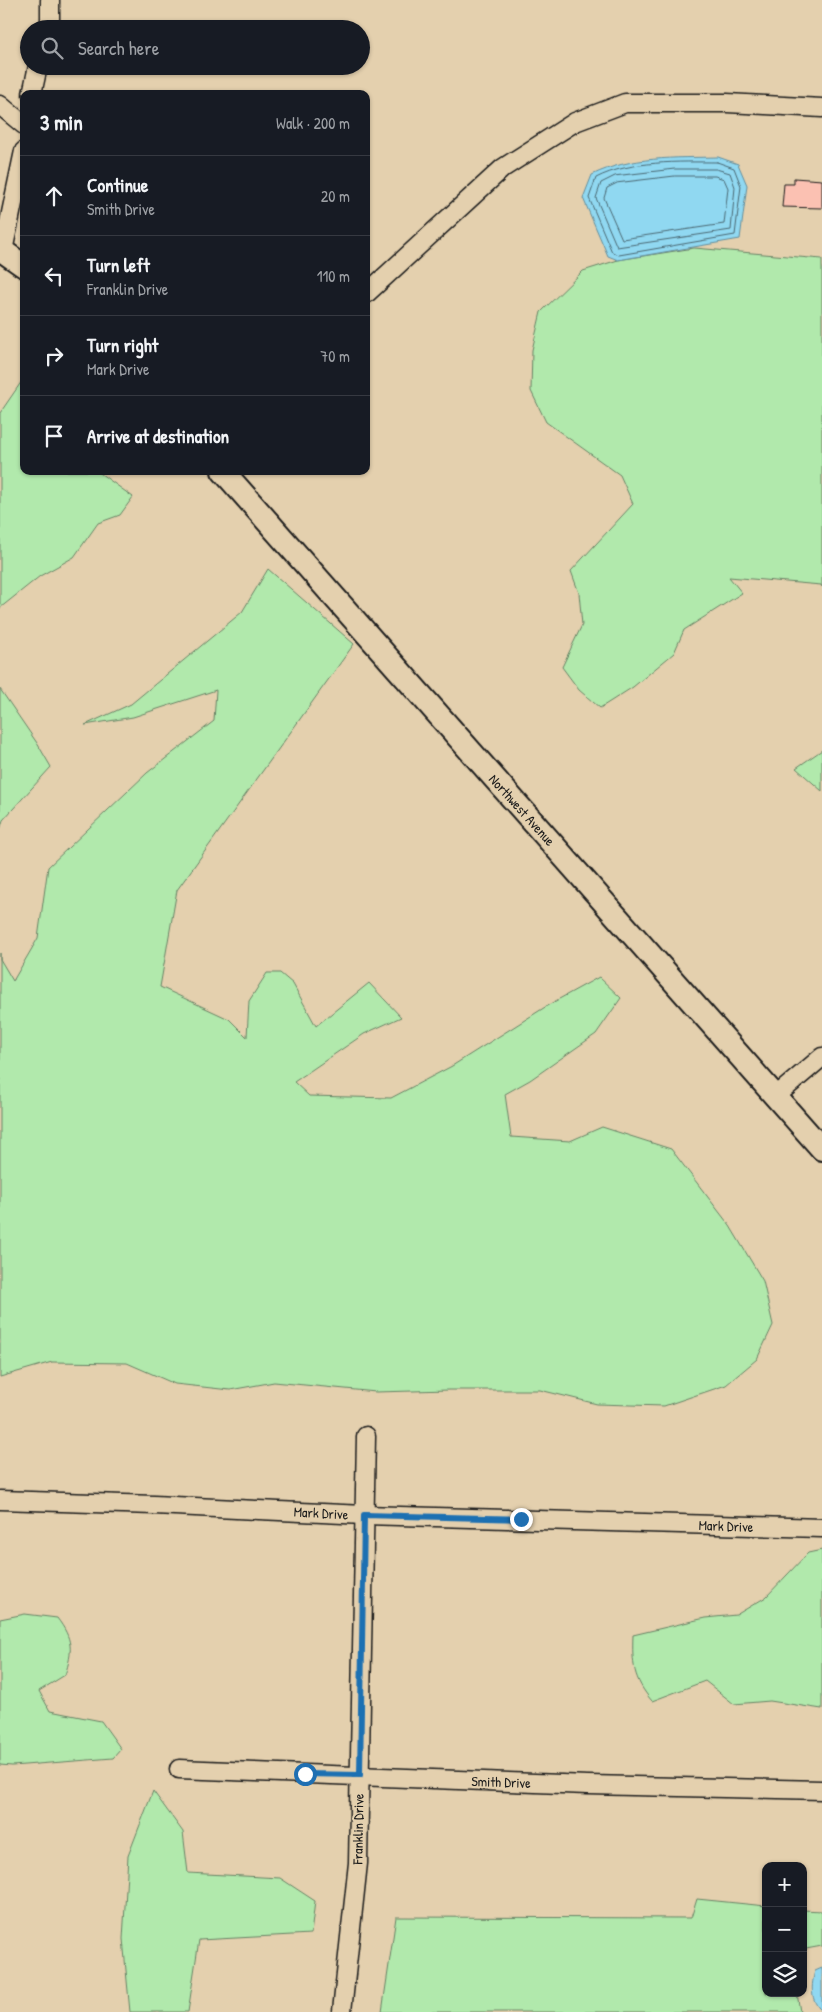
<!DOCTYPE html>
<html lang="en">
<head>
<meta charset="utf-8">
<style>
  :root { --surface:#171b24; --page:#242831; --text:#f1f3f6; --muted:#9ea1a6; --line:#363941 }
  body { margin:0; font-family:"Patrick Hand",sans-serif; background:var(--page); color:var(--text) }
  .controls { position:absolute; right:15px; bottom:15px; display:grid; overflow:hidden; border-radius:10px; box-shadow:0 1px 4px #0004 }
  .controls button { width:45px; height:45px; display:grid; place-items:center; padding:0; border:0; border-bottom:1px solid var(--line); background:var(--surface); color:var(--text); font:25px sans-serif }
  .stop { position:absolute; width:15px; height:15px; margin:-11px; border:4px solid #1f6fb2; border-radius:50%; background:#fff }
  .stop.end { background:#1f6fb2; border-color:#fff; box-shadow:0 1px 5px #0008 }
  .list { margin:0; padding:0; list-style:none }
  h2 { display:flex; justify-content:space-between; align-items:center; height:65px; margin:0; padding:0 20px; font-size:21px }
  h2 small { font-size:16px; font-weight:400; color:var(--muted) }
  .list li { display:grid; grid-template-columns:32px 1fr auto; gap:15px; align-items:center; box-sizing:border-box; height:80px; padding:0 20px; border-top:1px solid var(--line) }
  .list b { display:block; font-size:19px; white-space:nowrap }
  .list p { margin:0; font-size:16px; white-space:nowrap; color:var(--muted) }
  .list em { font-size:16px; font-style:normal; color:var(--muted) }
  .icon { flex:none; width:28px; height:28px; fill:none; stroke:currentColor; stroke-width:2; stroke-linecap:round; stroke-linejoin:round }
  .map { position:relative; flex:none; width:822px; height:2012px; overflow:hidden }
  .search { position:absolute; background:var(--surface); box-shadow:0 1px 4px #0004; left:20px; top:20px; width:350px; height:55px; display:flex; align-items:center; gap:12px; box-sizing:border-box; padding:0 18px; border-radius:28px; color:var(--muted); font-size:19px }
  .panel { position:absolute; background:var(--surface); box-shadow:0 1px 4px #0004; left:20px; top:90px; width:350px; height:385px; border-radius:10px }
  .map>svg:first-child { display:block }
</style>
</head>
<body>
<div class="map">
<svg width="822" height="2012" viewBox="0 0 822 2012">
  <rect width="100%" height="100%" fill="#e4d0ae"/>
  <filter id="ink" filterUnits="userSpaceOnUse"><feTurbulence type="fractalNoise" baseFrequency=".02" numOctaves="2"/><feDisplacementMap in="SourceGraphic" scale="10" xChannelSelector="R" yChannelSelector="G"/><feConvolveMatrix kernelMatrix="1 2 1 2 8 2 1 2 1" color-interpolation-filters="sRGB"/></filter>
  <g filter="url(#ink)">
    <g fill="#b1e9ac" stroke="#668264">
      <polygon points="694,248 822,259 822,587 821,585 729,577 742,593 684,630 674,653 633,687 600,708 579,690 562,667 582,625 579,593 571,571 633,504 620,475 546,422 531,391 532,350 541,312 583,271 618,260"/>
      <polygon points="24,378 24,471 97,471 133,497 120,515 98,523 74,557 40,576 0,608 0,413"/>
      <polygon points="268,569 354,644 177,890 160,987 229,1019 247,1037 249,1001 267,973 280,973 293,984 316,1026 369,983 401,1017 364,1034 294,1082 309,1096 391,1098 452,1066 550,1004 599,977 621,998 596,1034 530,1080 505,1094 511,1137 570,1141 602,1127 671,1149 730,1226 763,1281 773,1325 757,1359 726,1385 664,1406 597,1404 540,1390 449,1390 376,1392 274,1382 230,1390 175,1384 127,1363 52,1362 0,1377 0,953 0,959 13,981 38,938 48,867 147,773 214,721 216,690 133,717 85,725 131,704 242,612"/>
      <polygon points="0,689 37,743 51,767 3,820 0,830"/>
      <polygon points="822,750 822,791 796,768"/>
      <path d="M 822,1550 L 822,1709 L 770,1701 L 734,1704 L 705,1681 L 652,1701 C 633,1679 632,1663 633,1635 L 705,1618 L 736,1615 L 766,1597 L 808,1553 Z"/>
      <path d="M 25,1614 L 57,1618 C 73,1639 73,1650 65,1675 L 39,1691 L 50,1711 L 101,1721 L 121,1749 L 113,1758 L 12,1766 L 0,1765 L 0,1619 Z"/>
      <polygon points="153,1791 183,1832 188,1873 280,1878 315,1901 311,1934 199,1940 188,2012 130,2012 123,1939 128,1856"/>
      <polygon points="697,1899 766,1906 766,1993 797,1993 800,2012 382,2012 396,1917 691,1918"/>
      <polygon points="803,1910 822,1911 822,1946 806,1949 803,1952"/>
    </g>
    <g fill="#90d8f1" stroke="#628d9c">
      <path d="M 718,157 L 738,164 L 747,185 L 740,239 L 618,260 L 608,256 L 583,198 L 592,175 C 630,156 676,158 718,157 Z"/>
      <path d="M 822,1968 L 822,2011 C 810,2001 811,1985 815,1971 Z"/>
    </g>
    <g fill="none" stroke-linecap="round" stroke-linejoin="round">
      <g stroke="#4a6771" stroke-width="1">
        <path d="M 717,162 L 734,168 L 741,186 L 735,235 L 619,255 L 612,252 L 589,198 L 596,178 C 631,160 679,162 717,162 Z"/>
        <polygon points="675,169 716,169 730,173 735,187 731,230 617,247 596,198 601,183 615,176"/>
        <polygon points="675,176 715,176 724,179 728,188 724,224 622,239 604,198 607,188 617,183"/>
      </g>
    </g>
    <polygon fill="#fbc1b2" stroke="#1c1c1c" points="794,178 822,180 822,208 782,207 784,184 794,184"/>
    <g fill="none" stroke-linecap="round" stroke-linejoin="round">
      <defs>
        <g id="minor">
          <polyline points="50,0 50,29"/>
          <polyline points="32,94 38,66"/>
          <polyline points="0,105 24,125"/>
          <polyline points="3,251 24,151"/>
          <polyline points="366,294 503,168 575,122 625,103 727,103 822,108"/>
          <polyline points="776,1096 822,1057"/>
          <polyline points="0,1500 154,1505 364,1515 822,1528"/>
          <polyline points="179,1769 588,1785 822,1790"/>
          <polyline points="342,2011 358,1863 366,1436"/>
        </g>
        <g id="tertiary">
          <polyline points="0,249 24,266"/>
          <polyline points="223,471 822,1149"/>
        </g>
      </defs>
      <use href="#minor" stroke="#1c1c1c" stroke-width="21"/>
      <use href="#tertiary" stroke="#1c1c1c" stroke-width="26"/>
      <use href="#minor" stroke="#e4d0ae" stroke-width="18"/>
      <use href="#tertiary" stroke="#e4d0ae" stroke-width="22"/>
    </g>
  </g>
  <g fill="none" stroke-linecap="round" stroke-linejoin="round" filter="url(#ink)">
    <polyline stroke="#1f6fb2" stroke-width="6" points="305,1774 360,1775 364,1515 521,1519"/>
  </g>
  <g text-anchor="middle" stroke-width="4" stroke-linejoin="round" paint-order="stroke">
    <g font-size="14" fill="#1c1c1c" stroke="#e4d0ae">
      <text transform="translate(522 810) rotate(48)" y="5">Northwest Avenue</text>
      <text transform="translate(321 1513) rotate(3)" y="5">Mark Drive</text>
      <text transform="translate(726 1526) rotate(2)" y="5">Mark Drive</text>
      <text transform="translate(501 1782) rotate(2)" y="5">Smith Drive</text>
      <text transform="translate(358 1829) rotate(-89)" y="5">Franklin Drive</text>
    </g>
  </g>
</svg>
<div class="controls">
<button>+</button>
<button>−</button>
<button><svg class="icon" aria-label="layers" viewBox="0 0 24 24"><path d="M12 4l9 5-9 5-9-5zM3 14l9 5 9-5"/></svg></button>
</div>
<div class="stop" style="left:305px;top:1774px"></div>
<div class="stop end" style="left:521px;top:1519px"></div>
<div class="search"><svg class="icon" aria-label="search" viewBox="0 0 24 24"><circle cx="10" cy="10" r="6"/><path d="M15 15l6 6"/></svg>Search here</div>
<section class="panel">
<h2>3 min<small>Walk · 200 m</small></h2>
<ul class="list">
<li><svg class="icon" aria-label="ahead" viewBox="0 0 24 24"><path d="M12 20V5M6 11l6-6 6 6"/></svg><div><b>Continue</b><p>Smith Drive</p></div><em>20 m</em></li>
<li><svg class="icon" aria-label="left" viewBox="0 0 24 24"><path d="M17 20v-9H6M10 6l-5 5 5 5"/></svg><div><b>Turn left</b><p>Franklin Drive</p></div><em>110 m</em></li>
<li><svg class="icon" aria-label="right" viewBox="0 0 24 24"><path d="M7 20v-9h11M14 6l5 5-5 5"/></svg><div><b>Turn right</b><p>Mark Drive</p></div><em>70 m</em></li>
<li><svg class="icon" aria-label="arrive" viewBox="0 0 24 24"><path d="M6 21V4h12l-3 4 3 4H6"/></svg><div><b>Arrive at destination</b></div></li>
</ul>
</section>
</div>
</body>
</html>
